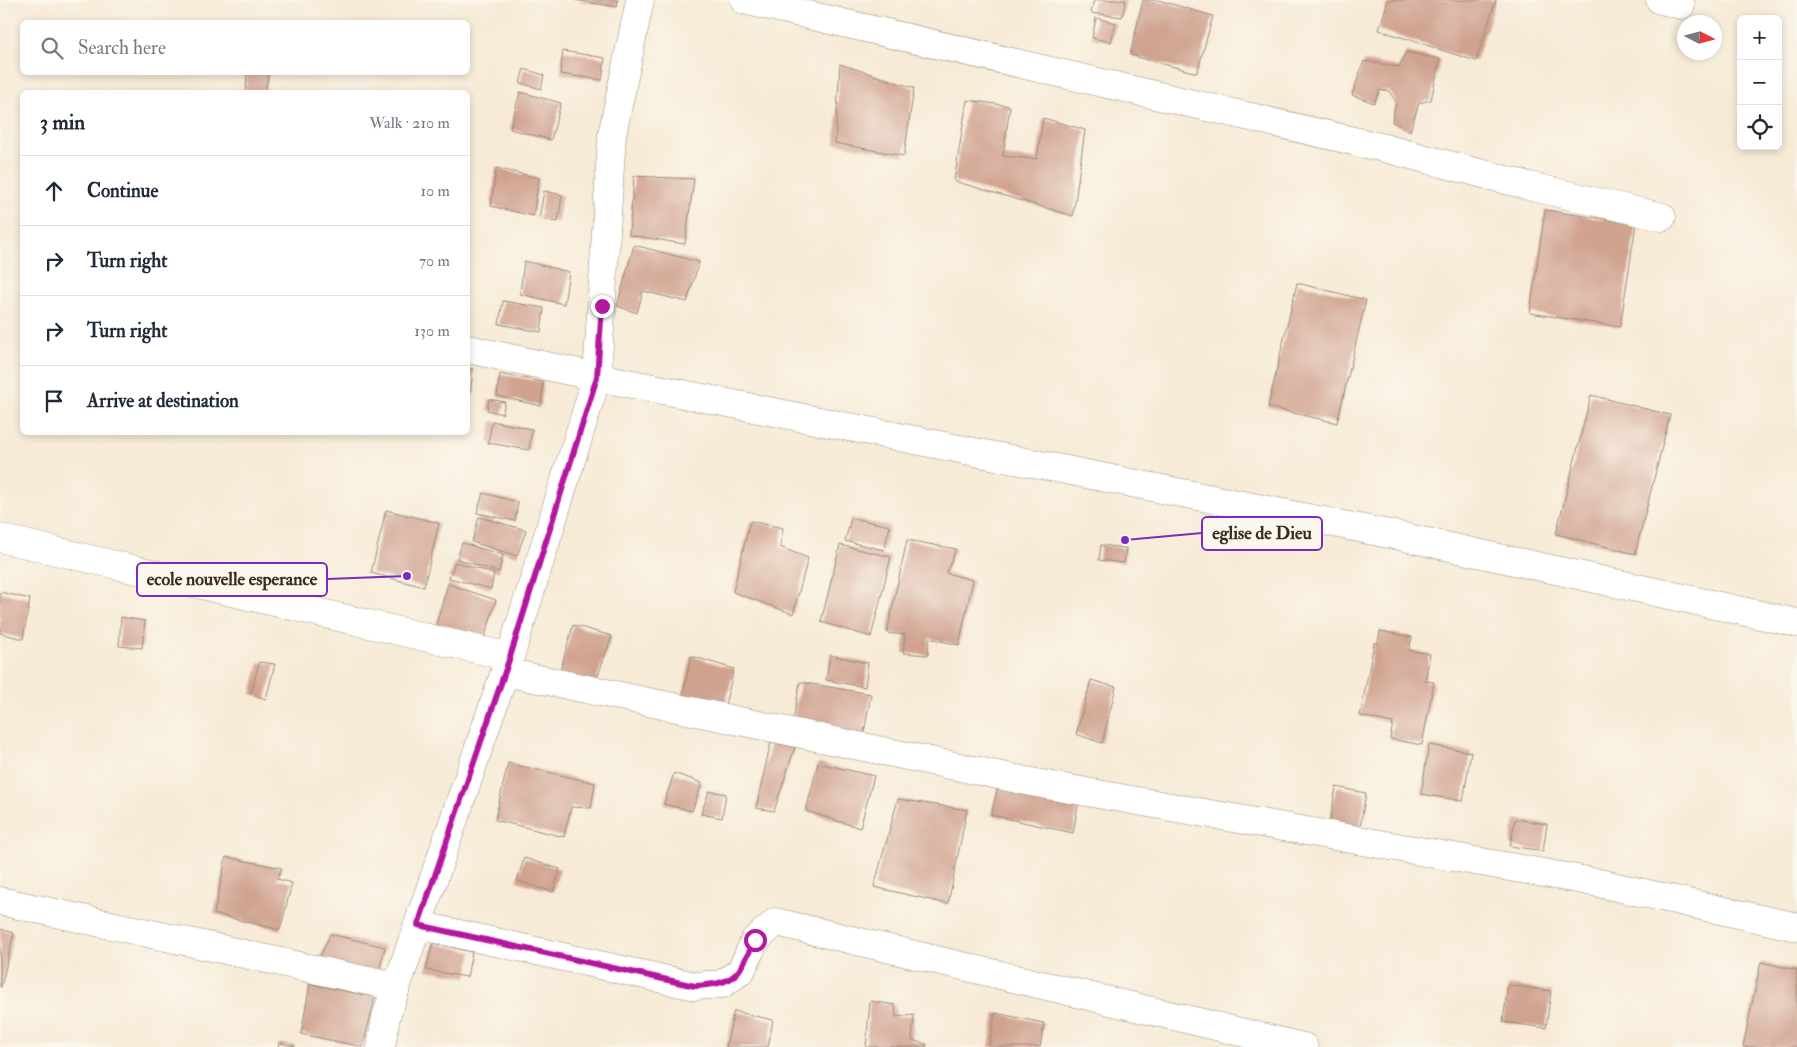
<!DOCTYPE html>
<html lang="en">
<head>
<meta charset="utf-8">
<style>
  :root { --surface:#fff; --page:#f6f6f7; --text:#1f2937; --muted:#747a83; --line:#e0e1e3 }
  body { margin:0; font-family:"IM FELL Double Pica",serif; background:var(--page); color:var(--text) }
  .controls { position:absolute; right:15px; top:15px; display:grid; overflow:hidden; border-radius:8px; box-shadow:0 2px 8px #0003 }
  .controls button { width:45px; height:45px; display:grid; place-items:center; padding:0; border:0; border-bottom:1px solid var(--line); background:var(--surface); color:var(--text); font:25px sans-serif }
  .compass { position:absolute; left:1677px; top:15px; width:45px; height:45px; border-radius:50%; background:var(--surface); box-shadow:0 2px 8px #0003; rotate:96deg }
  .stop { position:absolute; width:15px; height:15px; margin:-11px; border:4px solid #b5179e; border-radius:50%; background:#fff }
  .stop.end { background:#b5179e; border-color:#fff; box-shadow:0 1px 5px #0008 }
  .list { margin:0; padding:0; list-style:none }
  h2 { display:flex; justify-content:space-between; align-items:center; height:65px; margin:0; padding:0 20px; font-size:21px }
  h2 small { font-size:16px; font-weight:400; color:var(--muted) }
  .list li { display:grid; grid-template-columns:32px 1fr auto; gap:15px; align-items:center; box-sizing:border-box; height:70px; padding:0 20px; border-top:1px solid var(--line) }
  .list b { display:block; font-size:19px; white-space:nowrap }
  .list em { font-size:16px; font-style:normal; color:var(--muted) }
  .icon { flex:none; width:28px; height:28px; fill:none; stroke:currentColor; stroke-width:2; stroke-linecap:round; stroke-linejoin:round }
  .map { position:relative; flex:none; width:1797px; height:1047px; overflow:hidden }
  .search { position:absolute; background:var(--surface); box-shadow:0 2px 8px #0003; left:20px; top:20px; width:450px; height:55px; display:flex; align-items:center; gap:12px; box-sizing:border-box; padding:0 18px; border-radius:8px; color:var(--muted); font-size:19px }
  .panel { position:absolute; background:var(--surface); box-shadow:0 2px 8px #0003; left:20px; top:90px; width:450px; height:345px; border-radius:8px }
  .map>svg:first-child { display:block }
</style>
</head>
<body>
<div class="map">
<svg width="1797" height="1047" viewBox="0 0 1797 1047">
  <rect width="100%" height="100%" fill="#fbf7ec"/>
  <filter id="ink" filterUnits="userSpaceOnUse"><feTurbulence type="fractalNoise" baseFrequency=".02" numOctaves="2"/><feDisplacementMap in="SourceGraphic" scale="10" xChannelSelector="R" yChannelSelector="G"/><feConvolveMatrix kernelMatrix="1 2 1 2 8 2 1 2 1" color-interpolation-filters="sRGB"/></filter>
  <filter id="wash" filterUnits="userSpaceOnUse"><feTurbulence type="fractalNoise" baseFrequency=".0096" numOctaves="4" result="noise"/><feDisplacementMap in="SourceGraphic" scale="20" xChannelSelector="R" yChannelSelector="G"/><feGaussianBlur stdDeviation="1.12" result="paint"/><feColorMatrix in="noise" values="0 0 0 0 0 0 0 0 0 0 0 0 0 0 0 0 0 1.4 0 .05"/><feComposite in="paint" operator="in"/></filter>
  <g filter="url(#wash)">
    <rect width="100%" height="100%" fill="#f7ead6"/>
    <g id="blocks">
      <g fill="#d0a290">
        <polygon points="574,0 618,0 617,7"/>
        <polygon points="1094,0 1126,0 1122,17 1091,13"/>
        <polygon points="1143,0 1158,0 1213,16 1197,73 1130,55"/>
        <polygon points="1388,0 1496,0 1476,61 1379,30"/>
        <polygon points="1096,18 1116,23 1111,42 1092,38"/>
        <polygon points="563,51 605,58 602,80 560,74"/>
        <polygon points="1406,52 1440,59 1431,100 1419,103 1410,131 1392,122 1396,102 1389,91 1380,90 1374,103 1352,95 1364,61 1399,67"/>
        <polygon points="840,64 914,88 904,156 835,143"/>
        <polygon points="524,69 544,75 541,89 520,83"/>
        <polygon points="247,72 269,72 265,92 246,92"/>
        <polygon points="520,92 561,103 551,140 510,129"/>
        <polygon points="967,100 1010,106 1003,156 1037,159 1043,118 1085,130 1073,216 954,181"/>
        <polygon points="496,168 539,178 533,216 491,206"/>
        <polygon points="634,176 694,179 685,244 629,235"/>
        <polygon points="544,191 562,195 558,222 539,219"/>
        <polygon points="1545,210 1636,224 1620,327 1530,313"/>
        <polygon points="634,245 699,262 687,302 643,291 637,313 617,306"/>
        <polygon points="524,261 569,272 564,304 520,294"/>
        <polygon points="1297,283 1366,300 1337,423 1268,407"/>
        <polygon points="503,301 544,308 541,332 499,324"/>
        <polygon points="468,369 473,369 469,406 468,406"/>
        <polygon points="500,374 543,382 541,406 497,396"/>
        <polygon points="1591,395 1670,415 1635,554 1556,534"/>
        <polygon points="489,399 505,402 502,414 487,410"/>
        <polygon points="492,421 532,429 529,450 488,443"/>
        <polygon points="483,493 518,502 515,521 477,513"/>
        <polygon points="386,510 439,523 424,587 371,573"/>
        <polygon points="479,517 526,530 517,556 472,542"/>
        <polygon points="851,518 890,526 884,550 845,541"/>
        <polygon points="750,521 783,528 780,547 808,558 793,614 733,592"/>
        <polygon points="907,540 956,549 946,573 973,580 959,645 929,638 928,655 903,653 905,635 887,633"/>
        <polygon points="462,543 503,555 499,572 457,559"/>
        <polygon points="840,545 891,557 871,637 821,622"/>
        <polygon points="1101,545 1126,548 1124,563 1099,560"/>
        <polygon points="455,562 494,573 491,589 449,578"/>
        <polygon points="448,584 496,600 484,640 436,625"/>
        <polygon points="0,592 30,599 23,639 0,633"/>
        <polygon points="121,617 145,621 142,648 119,646"/>
        <polygon points="573,625 612,636 593,689 559,675"/>
        <polygon points="1380,631 1412,637 1409,650 1430,654 1425,681 1434,682 1422,745 1390,739 1393,723 1360,716 1374,643 1378,643"/>
        <polygon points="830,655 868,663 865,687 826,680"/>
        <polygon points="691,656 734,669 722,717 681,704"/>
        <polygon points="259,662 275,664 266,699 251,694"/>
        <polygon points="1091,680 1116,687 1102,743 1076,734"/>
        <polygon points="800,682 871,694 863,738 792,727"/>
        <polygon points="771,742 795,747 774,811 756,808"/>
        <polygon points="1429,745 1471,752 1463,801 1421,794"/>
        <polygon points="508,763 595,783 591,808 571,807 564,837 495,820"/>
        <polygon points="818,763 874,776 860,828 806,811"/>
        <polygon points="674,773 702,783 692,811 664,804"/>
        <polygon points="999,782 1079,800 1073,833 991,815"/>
        <polygon points="1336,787 1366,793 1358,838 1328,832"/>
        <polygon points="709,791 726,794 722,818 701,814"/>
        <polygon points="898,799 967,810 948,904 874,887"/>
        <polygon points="1515,819 1547,824 1543,851 1510,846"/>
        <polygon points="226,857 282,868 277,879 292,883 280,930 214,914"/>
        <polygon points="524,858 560,869 553,892 517,881"/>
        <polygon points="0,929 14,933 1,987 0,987"/>
        <polygon points="330,934 385,947 376,983 317,964"/>
        <polygon points="433,943 472,952 467,977 426,970"/>
        <polygon points="1761,962 1797,970 1797,1047 1743,1047"/>
        <polygon points="310,984 375,997 363,1047 301,1034"/>
        <polygon points="1508,985 1551,991 1546,1028 1503,1022"/>
        <polygon points="870,1001 895,1005 896,1017 914,1015 912,1040 926,1044 926,1047 866,1047"/>
        <polygon points="734,1011 773,1020 768,1047 726,1047"/>
        <polygon points="995,1013 1044,1023 1040,1047 989,1047"/>
        <polygon points="279,1043 295,1046 295,1047 278,1047"/>
      </g>
    </g>
  </g>
  <g filter="url(#ink)">
    <use href="#blocks" fill-opacity="0" stroke="#998a7a" stroke-width="1"/>
    <g fill="none" stroke-linecap="round" stroke-linejoin="round">
      <defs>
        <g id="minor">
          <polyline points="744,0 1384,148 1529,186 1662,217"/>
          <polyline points="1660,0 1681,5"/>
          <polyline points="468,349 597,377 1404,537 1797,623"/>
          <polyline points="0,538 510,657"/>
          <polyline points="505,672 1036,783 1594,882 1797,927"/>
          <polyline points="0,901 396,987"/>
          <polyline points="418,925 695,986 722,984 741,971 755,940 776,922 1304,1047"/>
          <polyline points="381,1047 386,1017 510,657 597,377 612,135 640,0"/>
        </g>
      </defs>
      <use href="#minor" stroke="#998a7a" stroke-width="29"/>
      <use href="#minor" stroke="#fff" stroke-width="28"/>
    </g>
  </g>
  <g fill="none" stroke-linecap="round" stroke-linejoin="round" filter="url(#ink)">
    <path stroke="#b5179e" stroke-width="6" d="M 602,306 L 597,377 L 510,657 L 418,925 L 695,986 C 737,983 737,977 755,940"/>
  </g>
  <path fill="none" stroke="#7b2cbf" stroke-width="2" d="M1125 540L1202 533M407 576L327 579"/>
  <g fill="#7b2cbf" stroke="#fbf7ec" stroke-width="2">
    <circle cx="1125" cy="540" r="5"/>
    <circle cx="407" cy="576" r="5"/>
  </g>
  <g fill="#fbf7ec" stroke="#7b2cbf" stroke-width="2">
    <rect x="1202" y="517" width="120" height="33" rx="5"/>
    <rect x="137" y="563" width="190" height="33" rx="5"/>
  </g>
  <g font-size="18" text-anchor="middle" font-weight="bold" fill="#3b2a1e">
    <text x="1262" y="539">eglise de Dieu</text>
    <text x="232" y="585">ecole nouvelle esperance</text>
  </g>
</svg>
<div class="controls">
<button>+</button>
<button>−</button>
<button><svg class="icon" aria-label="locate" viewBox="0 0 24 24"><circle cx="12" cy="12" r="6"/><path d="M12 2v4M12 18v4M2 12h4M18 12h4"/></svg></button>
</div>
<svg class="compass" viewBox="-18 -18 36 36"><path d="M0-13l5 13h-10z" fill="#e53935"/><path d="M0 13l5-13h-10z" fill="#747a83"/></svg>
<div class="stop" style="left:755px;top:940px"></div>
<div class="stop end" style="left:602px;top:306px"></div>
<div class="search"><svg class="icon" aria-label="search" viewBox="0 0 24 24"><circle cx="10" cy="10" r="6"/><path d="M15 15l6 6"/></svg>Search here</div>
<section class="panel">
<h2>3 min<small>Walk · 210 m</small></h2>
<ul class="list">
<li><svg class="icon" aria-label="ahead" viewBox="0 0 24 24"><path d="M12 20V5M6 11l6-6 6 6"/></svg><div><b>Continue</b></div><em>10 m</em></li>
<li><svg class="icon" aria-label="right" viewBox="0 0 24 24"><path d="M7 20v-9h11M14 6l5 5-5 5"/></svg><div><b>Turn right</b></div><em>70 m</em></li>
<li><svg class="icon" aria-label="right" viewBox="0 0 24 24"><path d="M7 20v-9h11M14 6l5 5-5 5"/></svg><div><b>Turn right</b></div><em>130 m</em></li>
<li><svg class="icon" aria-label="arrive" viewBox="0 0 24 24"><path d="M6 21V4h12l-3 4 3 4H6"/></svg><div><b>Arrive at destination</b></div></li>
</ul>
</section>
</div>
</body>
</html>
